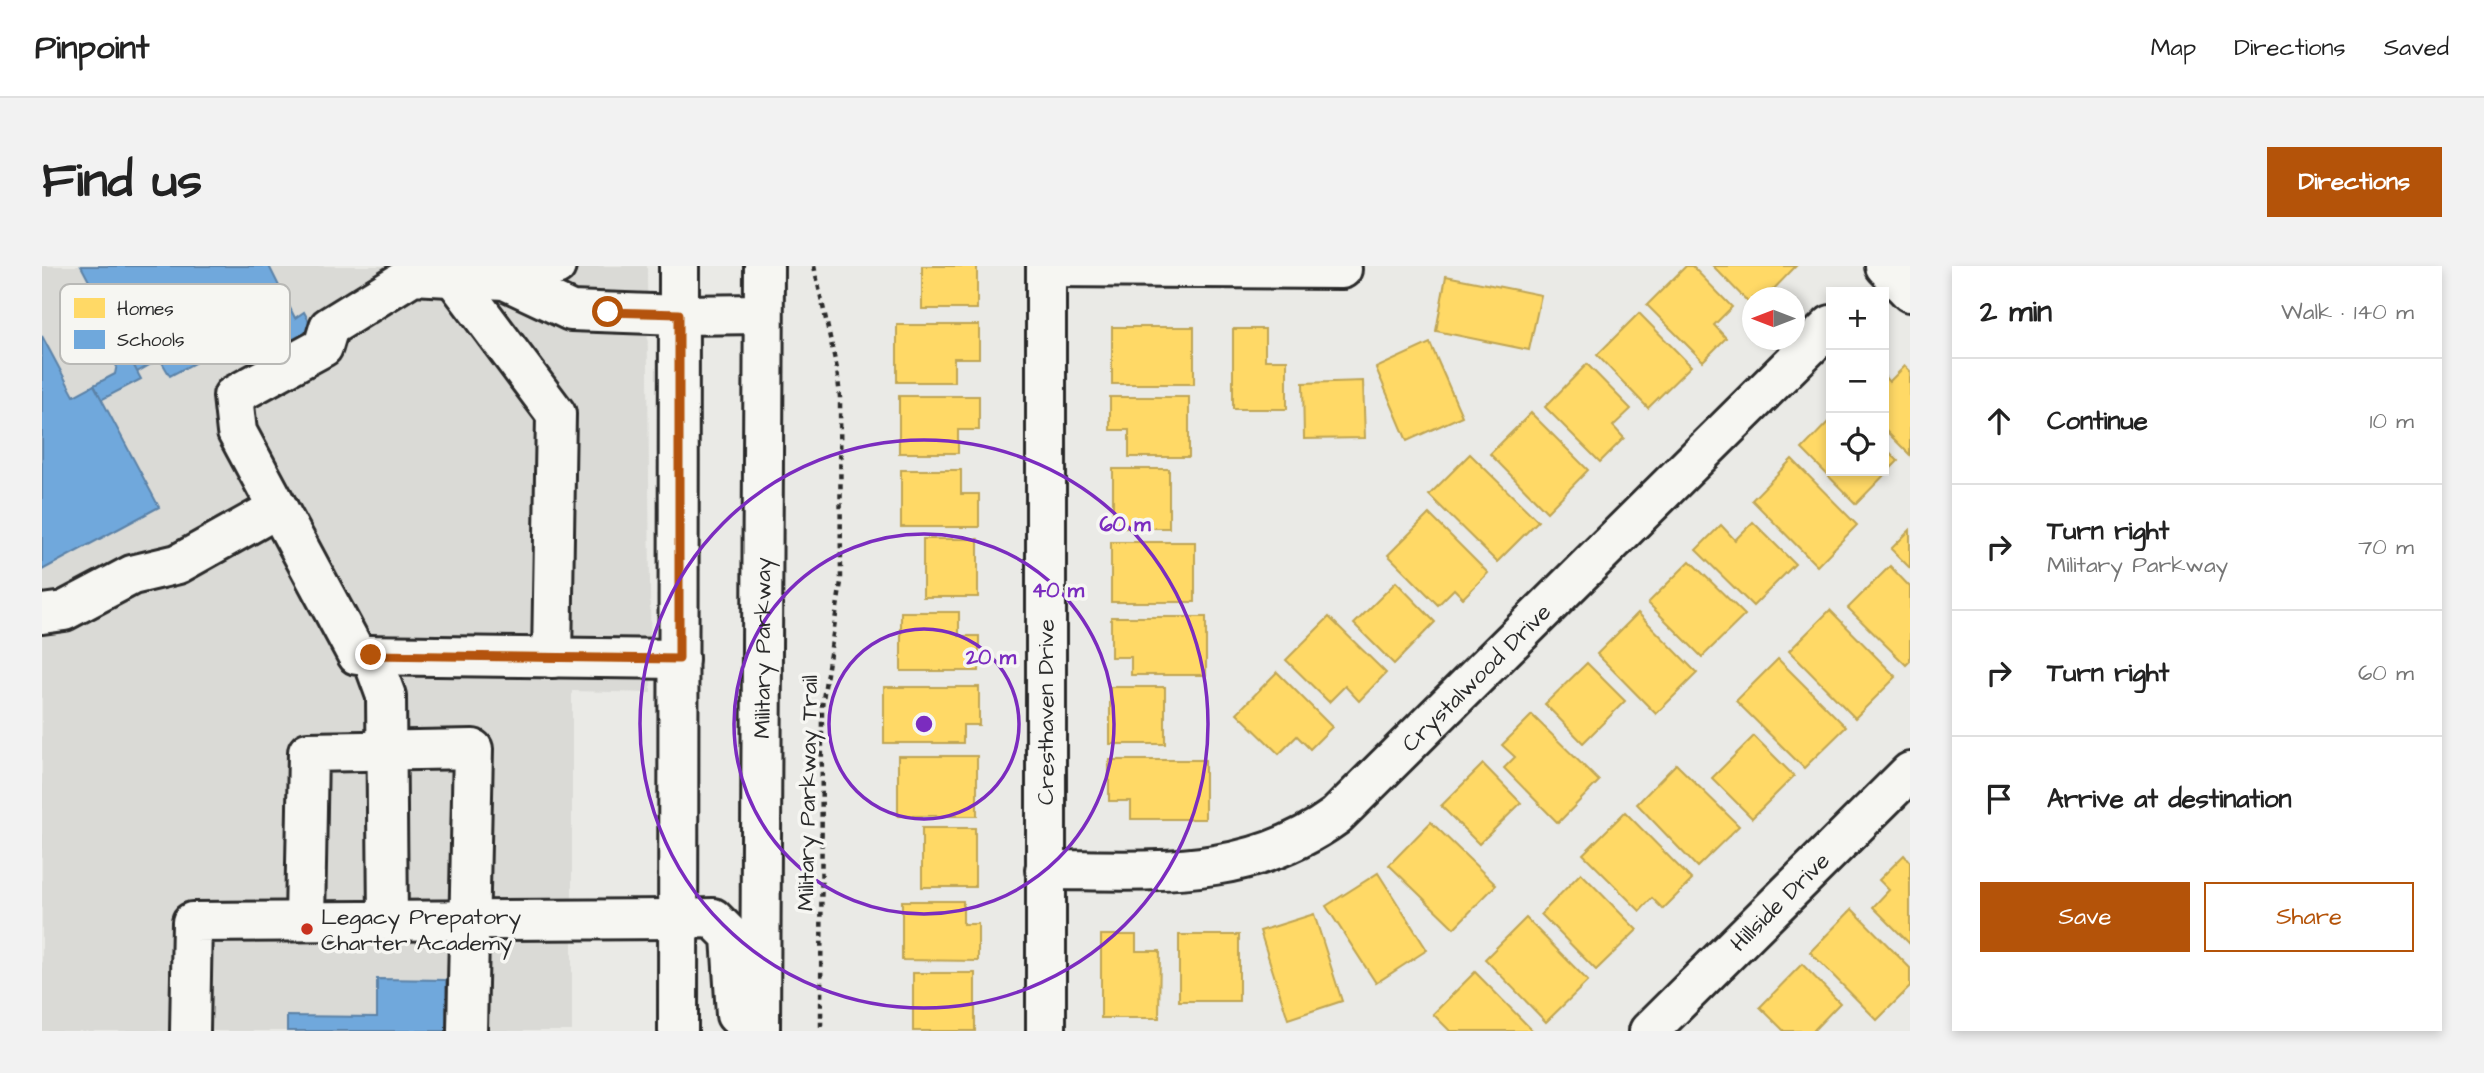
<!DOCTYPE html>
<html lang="en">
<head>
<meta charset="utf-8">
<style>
  :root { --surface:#fff; --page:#f2f2f2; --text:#222; --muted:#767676; --line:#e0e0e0; --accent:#b45309 }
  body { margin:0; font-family:"Architects Daughter",sans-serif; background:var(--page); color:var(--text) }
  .controls { position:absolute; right:21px; top:21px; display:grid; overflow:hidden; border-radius:0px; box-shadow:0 4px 10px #0003 }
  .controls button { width:63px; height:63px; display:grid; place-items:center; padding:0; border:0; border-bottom:2px solid var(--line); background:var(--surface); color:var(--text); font:35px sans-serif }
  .compass { position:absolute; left:1700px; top:21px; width:63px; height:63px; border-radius:50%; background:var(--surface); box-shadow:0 4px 10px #0003; rotate:270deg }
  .stop { position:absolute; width:21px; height:21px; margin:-16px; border:5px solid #b45309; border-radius:50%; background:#fff }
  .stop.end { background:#b45309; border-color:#fff; box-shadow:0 2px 7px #0008 }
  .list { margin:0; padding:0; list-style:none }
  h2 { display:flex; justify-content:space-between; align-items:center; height:91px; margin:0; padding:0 28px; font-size:30px }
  h2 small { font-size:23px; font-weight:400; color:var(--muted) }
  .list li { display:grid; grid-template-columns:46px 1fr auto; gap:21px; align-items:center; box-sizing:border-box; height:126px; padding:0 28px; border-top:2px solid var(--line) }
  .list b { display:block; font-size:26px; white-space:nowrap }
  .list p { margin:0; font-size:23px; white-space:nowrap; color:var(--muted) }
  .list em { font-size:23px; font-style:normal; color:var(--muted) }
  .actions { display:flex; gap:14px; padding:21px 28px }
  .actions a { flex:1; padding:16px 0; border:2px solid var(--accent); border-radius:0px; text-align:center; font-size:24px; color:var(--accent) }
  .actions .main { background:var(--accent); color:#fff }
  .icon { flex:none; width:38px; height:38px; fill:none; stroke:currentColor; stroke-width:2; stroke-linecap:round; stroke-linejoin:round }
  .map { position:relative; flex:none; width:1868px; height:765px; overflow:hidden; border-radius:0px }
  header { display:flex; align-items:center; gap:42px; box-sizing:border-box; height:98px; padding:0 35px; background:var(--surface); border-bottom:2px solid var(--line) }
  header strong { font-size:33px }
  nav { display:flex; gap:38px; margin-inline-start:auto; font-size:24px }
  .intro { display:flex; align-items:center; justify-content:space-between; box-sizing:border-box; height:168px; padding:0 42px }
  h1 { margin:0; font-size:49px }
  .button { padding:18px 32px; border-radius:0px; background:var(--accent); color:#fff; font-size:24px; font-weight:700 }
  main { display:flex; gap:42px; padding:0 42px }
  aside { flex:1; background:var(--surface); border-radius:0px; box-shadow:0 4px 10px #0003 }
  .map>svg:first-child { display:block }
</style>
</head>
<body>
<header>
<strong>Pinpoint</strong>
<nav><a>Map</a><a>Directions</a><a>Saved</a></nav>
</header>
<div class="intro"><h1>Find us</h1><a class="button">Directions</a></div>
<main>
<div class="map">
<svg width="1868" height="765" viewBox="0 0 1868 765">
  <rect width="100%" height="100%" fill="#eaeae6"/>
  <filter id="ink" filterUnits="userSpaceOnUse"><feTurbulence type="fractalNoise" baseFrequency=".0143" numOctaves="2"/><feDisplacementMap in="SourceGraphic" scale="14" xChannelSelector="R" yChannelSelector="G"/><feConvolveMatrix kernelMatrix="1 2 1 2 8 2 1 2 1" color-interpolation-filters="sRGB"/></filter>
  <g filter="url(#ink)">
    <polygon fill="#dadad6" points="0,0 605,0 609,427 530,425 530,765 0,765"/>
    <g fill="#ffd966" stroke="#bfa554" stroke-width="2">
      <rect x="880" y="0" width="55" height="43"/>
      <polygon points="1644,0 1650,0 1690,41 1672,59 1684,72 1661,95 1605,39"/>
      <polygon points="1671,0 1754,0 1723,32 1710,32 1710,40"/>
      <polygon points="1404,10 1499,29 1487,84 1394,65"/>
      <polygon points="1597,47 1649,100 1606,142 1555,89"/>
      <polygon points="855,59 937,59 937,92 912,92 912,116 855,116"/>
      <rect x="1070" y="61" width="82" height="57"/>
      <polygon points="1191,63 1223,63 1223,94 1245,94 1245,143 1191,143"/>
      <polygon points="1388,77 1420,150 1365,175 1334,102"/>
      <polygon points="1545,98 1589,143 1571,160 1582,172 1558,196 1503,141"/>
      <polygon points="1863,100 1868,105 1868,189 1842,163 1842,110 1847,116"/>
      <polygon points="1321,115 1323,172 1262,173 1261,117"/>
      <polygon points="857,130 937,130 937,164 916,164 916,187 857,187"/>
      <polygon points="1068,131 1147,131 1147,191 1087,191 1087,164 1068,164"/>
      <polygon points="1489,147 1546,204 1505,246 1448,188"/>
      <polygon points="1789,153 1789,205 1842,205 1842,180 1856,195 1814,238 1760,183"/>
      <polygon points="1428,188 1496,255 1455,296 1387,229"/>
      <polygon points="1750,193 1815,259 1775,300 1710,234"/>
      <rect x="1071" y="203" width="56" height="59"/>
      <polygon points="859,204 919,204 919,228 937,228 937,261 859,261"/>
      <polygon points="1387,248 1446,307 1421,332 1412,323 1396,339 1346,289"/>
      <polygon points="1711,256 1753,298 1711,340 1654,284 1679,259 1693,274"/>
      <polygon points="1868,264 1868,302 1849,283"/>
      <rect x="881" y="273" width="55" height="58"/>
      <rect x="1069" y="276" width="84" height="60"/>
      <polygon points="1648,295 1703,349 1660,391 1606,337"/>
      <polygon points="1848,300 1868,321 1868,395 1864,399 1806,342"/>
      <polygon points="1354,316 1393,356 1352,398 1312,358"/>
      <polygon points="1788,344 1854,411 1813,452 1747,385"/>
      <polygon points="859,346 917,346 917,370 937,370 937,405 859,405"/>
      <polygon points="1596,347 1655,407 1614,448 1555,388"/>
      <polygon points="1069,351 1164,351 1164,409 1089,409 1089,391 1069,391"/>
      <polygon points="1287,351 1344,407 1317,435 1303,420 1287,436 1244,394"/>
      <polygon points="1736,393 1804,461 1762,502 1694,435"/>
      <polygon points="1545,397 1583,435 1541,477 1503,438"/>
      <polygon points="1235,406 1290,461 1268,483 1255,470 1237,488 1195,447"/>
      <polygon points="842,421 937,421 937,459 921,459 921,477 842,477"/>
      <rect x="1068" y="421" width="55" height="57"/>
      <polygon points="1490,449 1557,515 1516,557 1462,502 1473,491 1460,479"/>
      <polygon points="1712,470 1752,510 1710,552 1670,512"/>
      <rect x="856" y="490" width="79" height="60"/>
      <polygon points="1067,494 1163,494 1163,553 1089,553 1089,535 1067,535"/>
      <polygon points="1441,498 1479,537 1437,578 1399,540"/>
      <polygon points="1634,498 1697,560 1655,601 1595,538"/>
      <polygon points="1583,546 1650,614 1621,643 1610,632 1598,645 1541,588"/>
      <polygon points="1389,556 1454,619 1412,662 1347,599"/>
      <rect x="880" y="562" width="53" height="59"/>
      <polygon points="1862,589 1868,596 1868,678 1831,641 1847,624 1837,614"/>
      <polygon points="1336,607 1385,684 1334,717 1284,640"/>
      <polygon points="1539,607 1595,664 1554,704 1499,648"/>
      <polygon points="860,635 921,635 921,658 936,658 936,695 860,694"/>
      <polygon points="1810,643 1868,702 1868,721 1835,754 1768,686"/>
      <polygon points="1272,648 1300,735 1246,753 1218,665"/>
      <polygon points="1484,652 1546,715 1504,756 1443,693"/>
      <polygon points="1059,669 1094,669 1094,685 1118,685 1117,752 1059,752"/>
      <rect x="1137" y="669" width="60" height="66"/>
      <polygon points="1760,698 1798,737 1771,765 1742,765 1718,741"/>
      <polygon points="1433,706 1491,765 1408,765 1391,748"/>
      <rect x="871" y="707" width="62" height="58"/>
    </g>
    <g fill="#6fa8dc" stroke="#5b82a7" stroke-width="2">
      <polygon points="39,0 227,0 253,52 262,46 281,81 243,101 222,60 128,110 118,93 95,106"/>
      <polygon points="56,33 99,113 59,134 52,119 73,108 75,98 44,39"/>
      <polygon points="0,70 32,130 52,119 117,241 0,304"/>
      <polygon points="335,713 404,714 404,765 245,765 245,750 335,751"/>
    </g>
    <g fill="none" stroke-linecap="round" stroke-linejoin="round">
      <defs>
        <g id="minor">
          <polyline points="1843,0 1868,26"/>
          <polyline points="1004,1 1300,3"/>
          <polyline points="410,9 514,148 510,392"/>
          <polyline points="463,14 514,0"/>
          <polyline points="637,49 529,45 463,14 371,9 287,61 281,81 191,130 195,166 315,389 637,393"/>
          <polyline points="0,348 22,345 90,309 136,298 236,242"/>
          <polyline points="329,389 344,430 346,655"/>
          <path id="s1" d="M 1003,604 C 1108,604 1205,615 1294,550 L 1789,59"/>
          <polyline points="263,655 266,486 431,483 425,765"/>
          <polyline points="148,765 150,656 636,653"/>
          <polyline points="1004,765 1004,0"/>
          <path id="s2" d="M 1607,765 L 1868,506"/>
        </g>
        <g id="major">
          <polyline points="637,49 720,48"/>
          <polyline points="636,653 671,652 689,670 694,749"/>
          <polyline points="636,765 637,0"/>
          <path id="s3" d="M 718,765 L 722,0"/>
        </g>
      </defs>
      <use href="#minor" stroke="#2b2b2b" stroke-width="44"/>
      <use href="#major" stroke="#2b2b2b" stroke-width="44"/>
      <polyline stroke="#2b2b2b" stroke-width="4.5" stroke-dasharray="5 5" stroke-linecap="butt" points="772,0 795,103 798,131 799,316 780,440 779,765"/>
      <use href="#minor" stroke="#f6f6f2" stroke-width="38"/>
      <use href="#major" stroke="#f6f6f2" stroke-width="38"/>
    </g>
  </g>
  <g fill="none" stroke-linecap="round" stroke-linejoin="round" filter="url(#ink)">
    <polyline stroke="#b45309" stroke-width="9" points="329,389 637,393 637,48 566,46"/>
  </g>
  <g fill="none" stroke="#7b2cbf" stroke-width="3.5">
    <circle cx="882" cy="458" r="95"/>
    <circle cx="882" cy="458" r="190"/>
    <circle cx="882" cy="458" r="284"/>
  </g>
  <circle fill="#c8321e" stroke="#f6f6f2" stroke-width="2.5" cx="265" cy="663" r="7"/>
  <g text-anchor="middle" stroke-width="7" stroke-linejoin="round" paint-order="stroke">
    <g font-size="23" fill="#2b2b2b" stroke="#f6f6f2">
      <text dy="8" stroke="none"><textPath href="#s3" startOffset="383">Military Parkway</textPath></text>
      <text dy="8" stroke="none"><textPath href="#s1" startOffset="499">Crystalwood Drive</textPath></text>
      <text transform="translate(1003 446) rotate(-90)" y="8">Cresthaven Drive</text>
      <text transform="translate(765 527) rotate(-89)" y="8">Military Parkway Trail</text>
      <text dy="8" stroke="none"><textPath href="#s2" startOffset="184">Hillside Drive</textPath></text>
    </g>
    <g font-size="23" fill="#2b2b2b" stroke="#f6f6f2" text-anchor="start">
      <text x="279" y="658">Legacy Prepatory<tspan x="279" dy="26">Charter Academy</tspan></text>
    </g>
  </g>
  <rect x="18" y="18" width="230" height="80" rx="10" fill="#f6f6f2" stroke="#b9b9b6" stroke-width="2"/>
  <rect x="32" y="32" width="31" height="20" fill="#ffd966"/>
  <rect x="32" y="64" width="31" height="19" fill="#6fa8dc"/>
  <g font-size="19" fill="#2b2b2b">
    <text x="75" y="49">Homes</text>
    <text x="75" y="80">Schools</text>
  </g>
  <circle cx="882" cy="458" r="10" fill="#7b2cbf" stroke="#f6f6f2" stroke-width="3.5"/>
  <g font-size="21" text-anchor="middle" font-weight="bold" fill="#7b2cbf" stroke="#f6f6f2" stroke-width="7" stroke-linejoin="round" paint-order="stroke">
    <text x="1083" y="265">60 m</text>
    <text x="1016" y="331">40 m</text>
    <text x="949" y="398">20 m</text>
  </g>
</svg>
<div class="controls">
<button>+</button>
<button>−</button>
<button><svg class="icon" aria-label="locate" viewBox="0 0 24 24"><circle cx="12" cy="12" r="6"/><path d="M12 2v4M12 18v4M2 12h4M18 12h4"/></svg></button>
</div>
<svg class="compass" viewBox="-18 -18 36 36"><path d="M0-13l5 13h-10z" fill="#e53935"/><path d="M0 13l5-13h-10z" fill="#767676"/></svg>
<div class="stop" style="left:566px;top:46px"></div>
<div class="stop end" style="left:329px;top:389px"></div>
</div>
<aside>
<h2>2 min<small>Walk · 140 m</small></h2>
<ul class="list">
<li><svg class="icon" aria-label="ahead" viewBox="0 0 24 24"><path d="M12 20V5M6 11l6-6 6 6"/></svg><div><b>Continue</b></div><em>10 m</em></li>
<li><svg class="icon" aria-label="right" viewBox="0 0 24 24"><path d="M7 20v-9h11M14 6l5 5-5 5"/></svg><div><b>Turn right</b><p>Military Parkway</p></div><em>70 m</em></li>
<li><svg class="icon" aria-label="right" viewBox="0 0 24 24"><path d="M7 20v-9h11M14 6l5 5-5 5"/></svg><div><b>Turn right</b></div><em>60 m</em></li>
<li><svg class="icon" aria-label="arrive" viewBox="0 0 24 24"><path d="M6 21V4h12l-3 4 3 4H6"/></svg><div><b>Arrive at destination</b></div></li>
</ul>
<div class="actions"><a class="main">Save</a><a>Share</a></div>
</aside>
</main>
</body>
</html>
